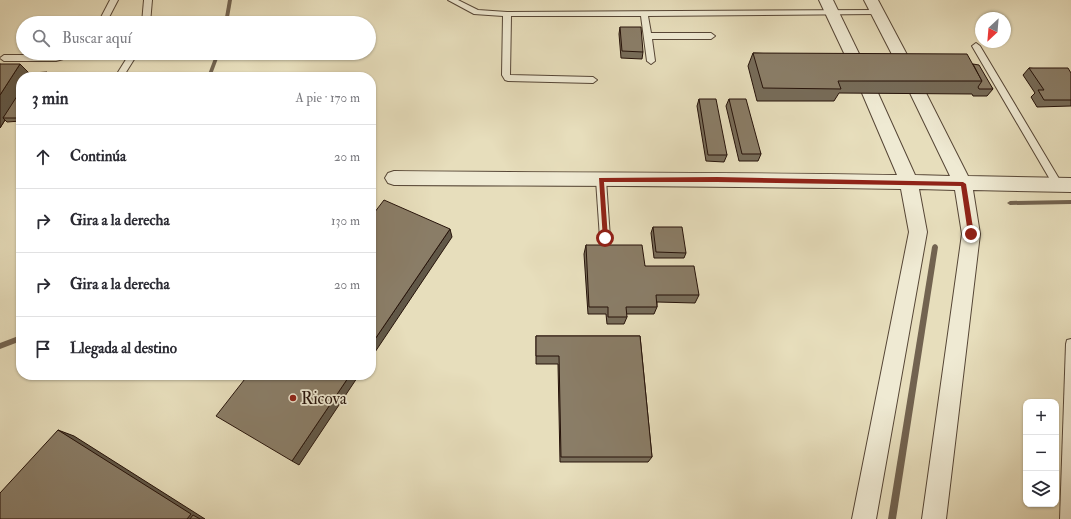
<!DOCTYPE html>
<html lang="es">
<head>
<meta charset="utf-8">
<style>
  :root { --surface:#fff; --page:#f7f7f7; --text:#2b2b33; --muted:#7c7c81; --line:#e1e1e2 }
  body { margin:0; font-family:"IM FELL Double Pica",serif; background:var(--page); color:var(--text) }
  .controls { position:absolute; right:12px; bottom:12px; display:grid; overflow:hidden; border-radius:8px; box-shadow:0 1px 3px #0004 }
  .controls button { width:36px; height:36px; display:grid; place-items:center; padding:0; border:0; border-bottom:1px solid var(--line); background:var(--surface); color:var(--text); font:20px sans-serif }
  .compass { position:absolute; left:975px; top:12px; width:36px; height:36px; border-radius:50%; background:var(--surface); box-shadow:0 1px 3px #0004; rotate:206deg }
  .stop { position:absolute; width:12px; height:12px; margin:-9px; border:3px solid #8f2418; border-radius:50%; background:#fff }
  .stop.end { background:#8f2418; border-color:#fff; box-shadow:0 1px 4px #0008 }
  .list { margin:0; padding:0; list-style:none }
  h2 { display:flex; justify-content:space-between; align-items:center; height:52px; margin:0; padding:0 16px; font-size:17px }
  h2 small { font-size:13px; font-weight:400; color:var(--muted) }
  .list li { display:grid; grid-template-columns:26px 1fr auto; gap:12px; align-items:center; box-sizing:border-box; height:64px; padding:0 16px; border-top:1px solid var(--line) }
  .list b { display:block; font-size:15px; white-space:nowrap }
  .list em { font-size:13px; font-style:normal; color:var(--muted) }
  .icon { flex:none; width:22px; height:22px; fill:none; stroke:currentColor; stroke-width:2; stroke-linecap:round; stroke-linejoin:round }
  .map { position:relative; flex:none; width:1071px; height:519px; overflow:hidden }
  .search { position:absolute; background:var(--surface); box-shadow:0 1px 3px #0004; left:16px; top:16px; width:360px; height:44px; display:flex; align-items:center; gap:10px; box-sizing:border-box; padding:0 14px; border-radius:22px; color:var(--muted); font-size:15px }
  .panel { position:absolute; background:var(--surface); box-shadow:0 1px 3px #0004; left:16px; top:72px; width:360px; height:308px; border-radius:16px }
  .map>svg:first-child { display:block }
</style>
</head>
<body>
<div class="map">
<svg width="1071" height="519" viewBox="0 0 1071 519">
  <rect width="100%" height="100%" fill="#e7debc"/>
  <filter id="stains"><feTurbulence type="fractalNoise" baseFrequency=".005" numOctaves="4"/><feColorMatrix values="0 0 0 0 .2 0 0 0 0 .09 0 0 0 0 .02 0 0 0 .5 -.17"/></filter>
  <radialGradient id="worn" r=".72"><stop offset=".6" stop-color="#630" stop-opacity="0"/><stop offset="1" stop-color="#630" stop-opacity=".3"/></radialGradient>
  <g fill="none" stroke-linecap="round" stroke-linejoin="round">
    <g fill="#726350" fill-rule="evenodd">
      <polygon points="228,0 232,0 228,23 224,23"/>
      <polygon points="216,53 220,53 211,77 207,77"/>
      <polygon points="1071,200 1071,204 1010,205 1007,203 1010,201"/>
      <polygon points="935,244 937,245 938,247 896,519 888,519 932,247 933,245"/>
      <polygon points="21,335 21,341 0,349 0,343"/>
    </g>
    <defs>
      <g id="lane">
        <polygon points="110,0 118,0 106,23 98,23"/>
        <polygon points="144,0 152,0 150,23 142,23"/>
        <polygon points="448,0 458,0 478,10 507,12 877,10 881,12 877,14 648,16 651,33 711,33 715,36 711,39 652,39 655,61 651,64 647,61 641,16 511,16 510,75 593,77 597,80 593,83 508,81 505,80 502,75 503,16 474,14"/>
        <polygon points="976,43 980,46 1061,182 1063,185 1061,188 1055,188 972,46"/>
        <polygon points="65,53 79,53 78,55 56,61 4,61 0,58 4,55 56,55"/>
        <polygon points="130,53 138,53 123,77 115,77"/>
        <polygon points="601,176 606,180 610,238 608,241 602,241 600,238 596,180"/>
        <polygon points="1071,339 1071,519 1060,519 1066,344 1067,340"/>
      </g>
      <g id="street">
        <polygon points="819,0 833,0 865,66 862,70 857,71 852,70"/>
        <polygon points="864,0 878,0 913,66 910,70 905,71 900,70"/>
        <path d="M 870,87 L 876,89 L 878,93 L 915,175 L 950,176 L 910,93 L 912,89 L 918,87 L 924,89 L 926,93 L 968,176 L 1071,178 L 1071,192 L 973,190 L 980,234 L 946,519 L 922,519 L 962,234 L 955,190 L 919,189 L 927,232 L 876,519 L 852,519 L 909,232 L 901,189 C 732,186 563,186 394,185 L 388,183 L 385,178 L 388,173 L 394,171 C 562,173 730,172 897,175 L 862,93 L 864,89 Z"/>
      </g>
    </defs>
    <use href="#lane" stroke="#564636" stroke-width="2"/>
    <use href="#street" stroke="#564636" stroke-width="2"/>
    <use href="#lane" fill="#efead3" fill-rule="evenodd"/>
    <use href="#street" fill="#efead3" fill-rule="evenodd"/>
  </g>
  <g fill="#776c59" stroke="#26130a">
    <polygon points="620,27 643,52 642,59 621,58 619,34"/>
    <polygon points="753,53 973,64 993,89 987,96 973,96 972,94 839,93 834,101 757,101 748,66"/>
    <polygon points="0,64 30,75 51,76 21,77 21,121 7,122 5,120 0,128"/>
    <polygon points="1029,68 1071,73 1071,106 1037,107 1031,97 1035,93 1023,75"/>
    <polygon points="699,99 727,155 724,162 706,161 697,106"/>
    <polygon points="729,99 761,154 758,161 739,161 726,106"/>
    <polygon points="653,227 686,253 684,258 654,258 651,233"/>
    <polygon points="586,245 645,266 699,295 695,303 657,302 657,307 654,314 626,314 627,317 624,324 607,324 606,314 588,314 584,254"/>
    <polygon points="536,336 640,336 652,457 648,462 560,462 558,364 536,364"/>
  </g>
  <g fill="#615848" stroke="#26130a">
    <polygon points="20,64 32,76 32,77 21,77 21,94 3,118 5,120 0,128 0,95"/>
    <polygon points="47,72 51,76 50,77 45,77"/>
    <polygon points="450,229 452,237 371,358 371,345"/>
    <polygon points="350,375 359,375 299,465 292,461"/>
    <polygon points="58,430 74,436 205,519 187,519"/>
  </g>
  <g fill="#8a7d67" stroke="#26130a">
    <polygon points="620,27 641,27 643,52 622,51"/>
    <polygon points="753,53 967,54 982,81 838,81 841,89 763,88"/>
    <polygon points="0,64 20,64 0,95"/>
    <polygon points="973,64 979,65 993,89 979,89 978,87 982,81"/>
    <polygon points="1029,68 1068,68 1071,73 1071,100 1044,100 1038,90 1044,90"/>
    <polygon points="47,72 45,77 29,77 32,73"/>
    <polygon points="21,90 21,116 20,118 3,118"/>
    <polygon points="699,99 716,99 727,155 708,155"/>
    <polygon points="729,99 746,99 761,154 742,154"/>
    <polygon points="384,200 450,229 371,345 371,217"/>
    <polygon points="653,227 682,227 686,253 656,252"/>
    <polygon points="586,245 642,245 645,266 694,266 699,295 656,295 657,307 626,307 627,317 608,317 608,307 589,307"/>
    <polygon points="536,336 640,336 652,457 561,457 559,356 536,356"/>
    <polygon points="248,375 350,375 292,461 216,416"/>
    <polygon points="58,430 191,514 187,519 0,519 0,493"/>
    <polygon points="193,515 200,519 190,519"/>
  </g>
  <polygon fill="#8f2418" points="717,177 963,182 966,184 974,234 971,236 968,234 961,186 717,182 604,182 608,238 605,241 603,240 599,178"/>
  <circle fill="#8f2418" stroke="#efead3" stroke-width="1.5" cx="293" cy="398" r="4"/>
  <g text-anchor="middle" stroke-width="3.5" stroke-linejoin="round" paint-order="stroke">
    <g font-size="17" fill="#26130a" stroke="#efead3" text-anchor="start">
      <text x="301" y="404">Ricova</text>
    </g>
  </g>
  <rect width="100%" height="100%" filter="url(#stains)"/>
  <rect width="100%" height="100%" fill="url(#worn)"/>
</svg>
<div class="controls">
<button>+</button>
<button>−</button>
<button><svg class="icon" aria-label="layers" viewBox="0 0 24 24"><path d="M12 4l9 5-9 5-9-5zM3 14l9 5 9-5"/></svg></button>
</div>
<svg class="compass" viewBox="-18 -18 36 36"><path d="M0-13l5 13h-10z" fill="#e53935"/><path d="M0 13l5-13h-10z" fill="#7c7c81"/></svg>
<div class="stop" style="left:605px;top:238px"></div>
<div class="stop end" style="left:971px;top:234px"></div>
<div class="search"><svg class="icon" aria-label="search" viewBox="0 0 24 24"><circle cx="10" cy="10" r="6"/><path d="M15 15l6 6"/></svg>Buscar aquí</div>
<section class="panel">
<h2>3 min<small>A pie · 170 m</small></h2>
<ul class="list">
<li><svg class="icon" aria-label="ahead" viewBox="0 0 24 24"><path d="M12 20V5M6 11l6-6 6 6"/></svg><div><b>Continúa</b></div><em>20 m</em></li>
<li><svg class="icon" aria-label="right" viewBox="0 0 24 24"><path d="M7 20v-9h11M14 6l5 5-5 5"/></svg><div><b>Gira a la derecha</b></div><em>130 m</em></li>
<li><svg class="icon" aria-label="right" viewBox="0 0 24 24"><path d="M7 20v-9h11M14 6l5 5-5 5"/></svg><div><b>Gira a la derecha</b></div><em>20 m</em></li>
<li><svg class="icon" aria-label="arrive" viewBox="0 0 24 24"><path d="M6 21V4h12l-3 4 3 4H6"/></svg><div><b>Llegada al destino</b></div></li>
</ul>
</section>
</div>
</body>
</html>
